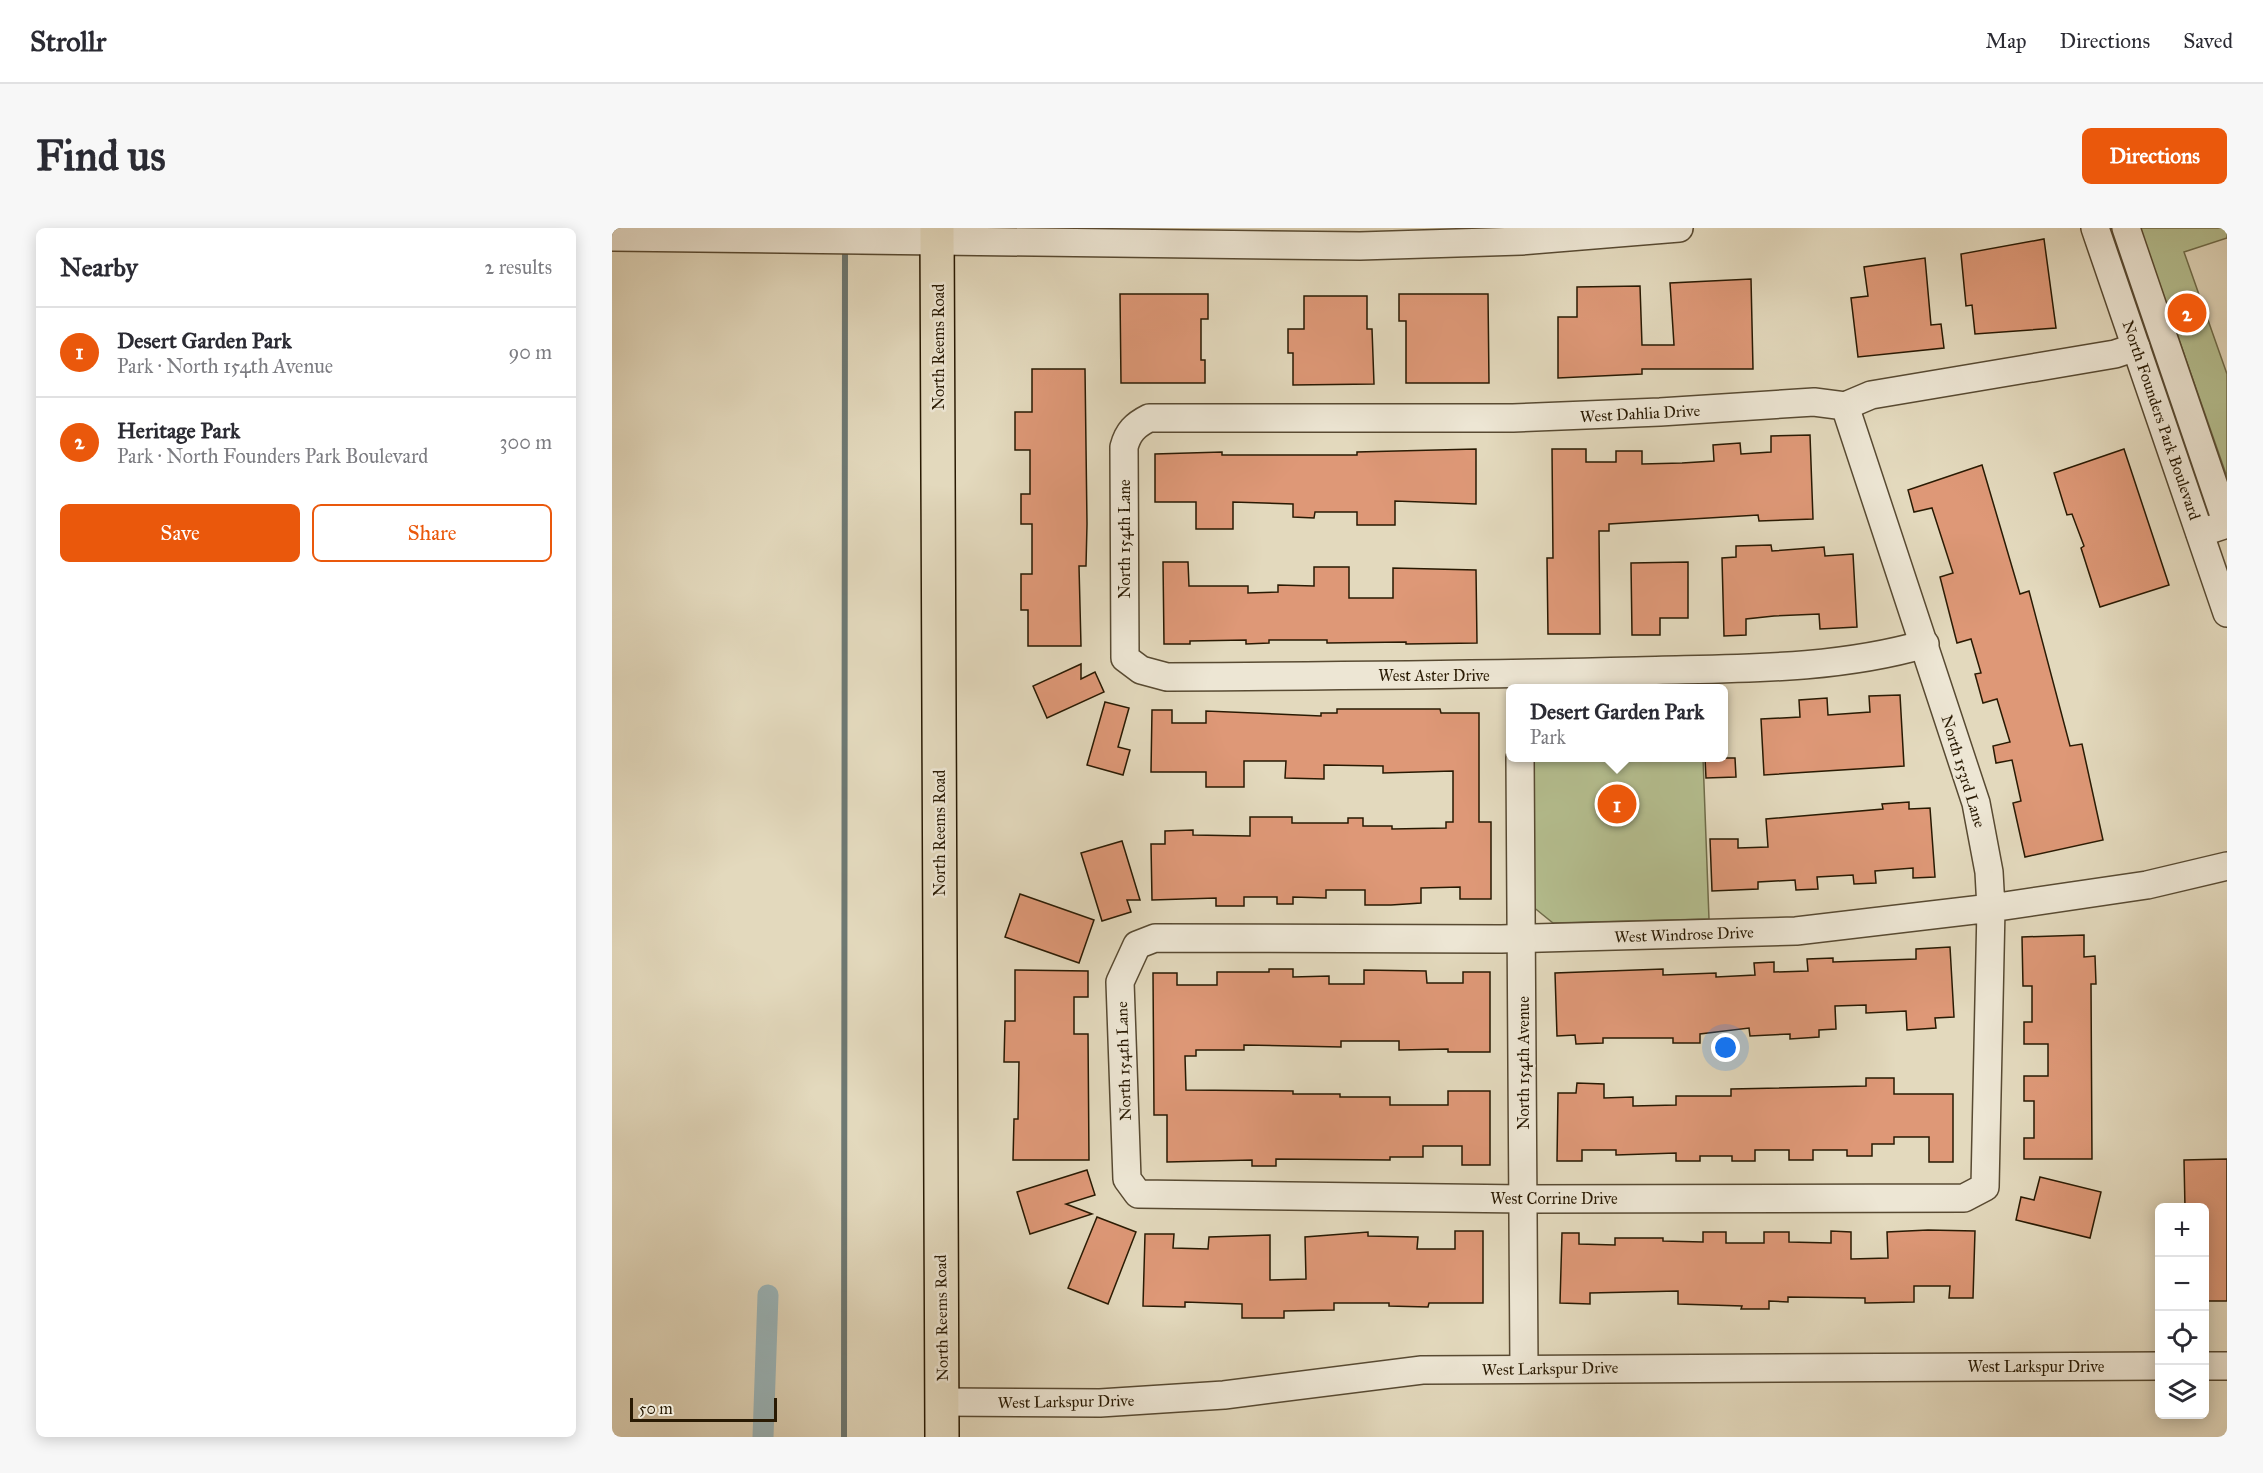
<!DOCTYPE html>
<html lang="en">
<head>
<meta charset="utf-8">
<style>
  :root { --surface:#fff; --page:#f7f7f7; --text:#2b2b33; --muted:#7c7c81; --line:#e1e1e2; --accent:#ea580c }
  body { margin:0; font-family:"IM FELL Great Primer",serif; background:var(--page); color:var(--text) }
  .controls { position:absolute; right:18px; bottom:18px; display:grid; overflow:hidden; border-radius:9px; box-shadow:0 3px 15px #0003 }
  .controls button { width:54px; height:54px; display:grid; place-items:center; padding:0; border:0; border-bottom:2px solid var(--line); background:var(--surface); color:var(--text); font:30px sans-serif }
  .scale { position:absolute; left:18px; bottom:15px; width:147px; box-sizing:border-box; padding-left:6px; border:3px solid #291a03; border-top:0; font-size:16px; line-height:21px; white-space:nowrap; color:#291a03; -webkit-text-stroke:4px #ede6d4; paint-order:stroke }
  .you { position:absolute; left:1114px; top:820px; width:21px; height:21px; margin:-15px; border:4px solid #fff; border-radius:50%; background:#1a73e8; box-shadow:0 0 0 9px #1a73e833 }
  .badge { display:grid; place-items:center; width:39px; height:39px; border-radius:50%; background:var(--accent); color:#fff; font-size:20px; font-weight:700 }
  .pin { position:absolute; translate:-50% -50%; border:3px solid #fff; box-shadow:0 2px 6px #0006 }
  .popup { position:absolute; left:894px; top:456px; width:222px; height:78px; box-sizing:border-box; display:grid; place-content:center; border-radius:9px; background:var(--surface); filter:drop-shadow(0 2px 4px #0005); font-size:20px; white-space:nowrap; color:var(--muted) }
  .popup b { font-size:22px; color:var(--text) }
  .popup::after { content:''; position:absolute; left:50%; top:100%; margin-left:-12px; border:12px solid transparent; border-top-color:var(--surface) }
  .list { margin:0; padding:0; list-style:none }
  h2 { display:flex; justify-content:space-between; align-items:center; height:78px; margin:0; padding:0 24px; font-size:26px }
  h2 small { font-size:20px; font-weight:400; color:var(--muted) }
  .list li { display:grid; grid-template-columns:39px 1fr auto; gap:18px; align-items:center; box-sizing:border-box; height:90px; padding:0 24px; border-top:2px solid var(--line) }
  .list b { display:block; font-size:22px; white-space:nowrap }
  .list p { margin:0; font-size:20px; white-space:nowrap; color:var(--muted) }
  .list em { font-size:20px; font-style:normal; color:var(--muted) }
  .actions { display:flex; gap:12px; padding:18px 24px }
  .actions a { flex:1; padding:14px 0; border:2px solid var(--accent); border-radius:9px; text-align:center; font-size:21px; color:var(--accent) }
  .actions .main { background:var(--accent); color:#fff }
  .icon { flex:none; width:33px; height:33px; fill:none; stroke:currentColor; stroke-width:2; stroke-linecap:round; stroke-linejoin:round }
  .map { position:relative; flex:none; width:1615px; height:1209px; overflow:hidden; border-radius:9px }
  header { display:flex; align-items:center; gap:36px; box-sizing:border-box; height:84px; padding:0 30px; background:var(--surface); border-bottom:2px solid var(--line) }
  header strong { font-size:28px }
  nav { display:flex; gap:33px; margin-inline-start:auto; font-size:21px }
  .intro { display:flex; align-items:center; justify-content:space-between; box-sizing:border-box; height:144px; padding:0 36px }
  h1 { margin:0; font-size:42px }
  .button { padding:15px 27px; border-radius:9px; background:var(--accent); color:#fff; font-size:21px; font-weight:700 }
  main { display:flex; gap:36px; padding:0 36px }
  aside { flex:1; background:var(--surface); border-radius:9px; box-shadow:0 3px 15px #0003 }
  .map>svg:first-child { display:block }
</style>
</head>
<body>
<header>
<strong>Strollr</strong>
<nav><a>Map</a><a>Directions</a><a>Saved</a></nav>
</header>
<div class="intro"><h1>Find us</h1><a class="button">Directions</a></div>
<main>
<aside>
<h2>Nearby<small>2 results</small></h2>
<ul class="list">
<li><span class="badge">1</span><div><b>Desert Garden Park</b><p>Park · North 154th Avenue</p></div><em>90 m</em></li>
<li><span class="badge">2</span><div><b>Heritage Park</b><p>Park · North Founders Park Boulevard</p></div><em>300 m</em></li>
</ul>
<div class="actions"><a class="main">Save</a><a>Share</a></div>
</aside>
<div class="map">
<svg width="1615" height="1209" viewBox="0 0 1615 1209">
  <rect width="100%" height="100%" fill="#e3d9bd"/>
  <filter id="stains"><feTurbulence type="fractalNoise" baseFrequency=".00333" numOctaves="4"/><feColorMatrix values="0 0 0 0 .2 0 0 0 0 .09 0 0 0 0 .02 0 0 0 .5 -.17"/></filter>
  <radialGradient id="worn" r=".72"><stop offset=".6" stop-color="#630" stop-opacity="0"/><stop offset="1" stop-color="#630" stop-opacity=".3"/></radialGradient>
  <g fill="#b5bf90" stroke="#6f6c4a" stroke-width="1.5">
    <polygon points="1528,0 1615,0 1615,10 1572,24 1615,146 1615,249"/>
    <polygon points="1087,452 1088,460 931,460 932,459"/>
    <polygon points="917,530 1091,530 1097,691 941,695 920,678"/>
  </g>
  <g fill="none" stroke-linecap="round" stroke-linejoin="round">
    <polyline stroke="#6d7872" stroke-width="6" points="232,1209 233,19"/>
    <polyline stroke="#9bb7bc" stroke-width="21" points="151,1209 156,1067"/>
  </g>
  <g fill="#de9877" stroke="#291a03" stroke-width="1.5">
    <polygon points="1432,11 1444,100 1363,106 1360,77 1354,78 1349,26"/>
    <polygon points="1313,30 1319,97 1329,96 1332,120 1246,129 1239,70 1256,68 1252,39"/>
    <polygon points="1139,51 1141,141 1030,141 1030,146 946,150 946,89 965,89 965,59 1028,58 1030,117 1062,117 1058,55"/>
    <polygon points="508,66 596,66 596,91 589,91 589,132 593,132 593,155 509,155"/>
    <polygon points="787,66 876,66 877,155 794,155 794,93 787,93"/>
    <polygon points="692,68 755,68 755,101 760,101 762,156 681,157 681,125 676,125 676,101 692,101"/>
    <polygon points="420,141 473,141 475,296 474,338 467,338 469,418 416,418 416,382 409,382 409,346 420,346 420,296 409,296 409,266 418,266 418,222 403,222 403,184 420,184"/>
    <polygon points="1198,207 1201,291 1147,293 1146,287 997,296 997,303 987,303 988,406 936,406 935,330 941,330 940,221 974,221 974,234 1004,234 1004,223 1030,223 1030,236 1070,235 1102,233 1101,217 1128,215 1129,226 1159,224 1159,208"/>
    <polygon points="864,221 864,276 783,273 783,297 745,297 745,284 703,284 702,290 681,289 681,276 621,274 621,301 584,301 584,274 543,274 543,226 610,224 610,227 745,227 745,224"/>
    <polygon points="1512,221 1557,357 1488,379 1469,320 1472,318 1460,286 1455,287 1442,245"/>
    <polygon points="1370,237 1408,366 1417,363 1458,518 1470,516 1491,612 1413,629 1401,575 1409,573 1400,532 1384,535 1381,518 1398,514 1385,471 1371,475 1363,446 1369,445 1359,411 1345,415 1328,349 1341,345 1320,280 1302,284 1296,262"/>
    <polygon points="1159,317 1160,323 1212,319 1213,328 1241,326 1245,399 1208,401 1207,386 1162,388 1134,391 1134,407 1112,408 1110,330 1124,329 1124,318"/>
    <polygon points="551,334 576,334 577,358 636,358 636,365 666,364 666,357 702,358 702,339 737,339 737,370 781,370 781,340 864,342 865,415 794,416 794,414 715,415 715,412 657,412 657,415 634,416 634,412 578,413 578,416 552,416"/>
    <polygon points="1076,334 1076,390 1048,390 1048,407 1020,407 1019,335"/>
    <polygon points="469,436 469,451 483,444 492,464 435,490 421,458"/>
    <polygon points="1288,467 1292,538 1152,547 1149,491 1188,489 1187,472 1215,470 1216,487 1258,484 1257,468"/>
    <polygon points="493,474 517,480 506,519 518,522 511,547 475,537"/>
    <polygon points="725,481 828,481 829,485 867,485 867,594 879,594 879,671 848,671 848,659 809,660 809,675 779,677 753,677 753,662 714,662 714,670 681,669 681,676 665,676 665,669 632,669 632,678 604,678 604,670 540,672 539,616 553,616 553,603 581,602 581,607 638,608 638,589 680,589 680,595 736,595 736,590 751,590 751,598 780,598 780,601 834,600 834,594 841,594 841,543 771,545 771,538 712,537 712,551 673,550 674,533 632,533 632,559 594,559 594,544 539,544 540,482 560,482 560,495 594,495 594,483 709,488 709,485 725,485"/>
    <polygon points="1093,530 1123,530 1124,549 1094,550"/>
    <polygon points="1297,574 1297,581 1318,580 1323,649 1301,650 1301,640 1263,643 1264,655 1242,656 1241,647 1205,649 1206,661 1184,662 1183,652 1146,654 1146,661 1100,663 1098,611 1126,611 1126,620 1156,619 1154,591 1271,581 1270,576"/>
    <polygon points="510,613 528,672 515,672 519,684 490,693 469,625"/>
    <polygon points="408,666 482,692 467,735 393,709"/>
    <polygon points="1472,707 1472,729 1483,728 1484,756 1479,756 1480,931 1412,931 1412,910 1422,910 1422,873 1412,873 1412,848 1436,848 1436,816 1412,816 1412,794 1420,794 1420,758 1411,758 1410,709"/>
    <polygon points="1338,719 1342,789 1323,790 1324,800 1295,802 1294,783 1254,785 1254,777 1223,778 1224,801 1207,802 1207,809 1178,811 1178,806 1138,808 1137,800 1088,806 1088,815 1061,815 1061,810 991,810 991,815 964,816 963,807 945,808 943,745 1051,741 1051,747 1104,745 1104,749 1143,747 1142,735 1162,734 1162,744 1196,743 1195,731 1221,730 1221,734 1304,731 1304,721"/>
    <polygon points="657,741 681,741 681,749 717,748 717,756 752,756 752,742 814,743 815,755 851,755 851,744 878,744 878,824 836,824 836,821 787,822 787,813 729,813 729,819 632,817 632,822 584,822 584,828 573,828 574,862 681,863 681,866 728,866 728,869 778,869 778,877 836,877 836,863 878,863 878,937 850,937 850,918 811,918 811,929 778,929 778,932 664,931 664,938 640,938 640,932 555,934 555,887 542,887 541,745 565,745 565,757 605,757 605,744 657,744"/>
    <polygon points="403,742 476,743 476,769 462,769 462,806 476,806 477,932 401,932 402,891 406,891 407,834 392,834 393,793 403,793"/>
    <polygon points="1254,850 1282,850 1282,866 1341,866 1341,934 1317,934 1317,909 1282,909 1282,916 1260,916 1260,928 1235,928 1235,922 1201,922 1201,932 1177,932 1177,922 1143,922 1143,933 1120,933 1120,928 1088,928 1088,933 1064,933 1064,925 1004,927 1004,922 970,922 970,933 945,933 946,865 964,865 965,855 992,856 992,870 1021,869 1021,878 1064,877 1064,868 1119,868 1119,861 1254,858"/>
    <polygon points="1615,931 1615,1073 1593,1073 1593,980 1573,980 1572,932"/>
    <polygon points="475,942 483,967 454,976 480,986 418,1006 405,964"/>
    <polygon points="1428,949 1489,964 1478,1010 1404,992 1409,969 1422,972"/>
    <polygon points="485,989 524,1004 496,1076 456,1060"/>
    <polygon points="1316,1002 1363,1003 1361,1070 1337,1070 1338,1058 1302,1058 1302,1074 1253,1075 1253,1070 1176,1069 1176,1074 1157,1073 1157,1081 1129,1081 1130,1078 1066,1076 1066,1063 978,1065 978,1076 948,1075 950,1005 967,1005 967,1016 1003,1017 1003,1010 1051,1010 1051,1013 1091,1014 1091,1004 1114,1004 1114,1015 1152,1015 1152,1004 1177,1004 1177,1014 1219,1015 1219,1003 1239,1004 1239,1031 1276,1030 1275,1004"/>
    <polygon points="843,1003 871,1003 871,1075 817,1075 816,1079 777,1078 777,1075 722,1075 722,1082 672,1083 672,1090 630,1090 630,1076 573,1074 573,1079 531,1078 533,1006 562,1006 561,1020 596,1021 597,1009 658,1007 658,1052 694,1051 693,1009 756,1004 756,1008 806,1009 805,1021 843,1021"/>
  </g>
  <g fill="none" stroke-linecap="round" stroke-linejoin="round">
    <defs>
      <g id="minor">
        <polyline points="1483,0 1615,385"/>
        <polyline points="1514,0 1615,296 1588,305"/>
        <polyline points="0,9 748,18 909,13 1067,0"/>
        <polyline points="1233,178 1364,575 1377,644 1379,680 1373,959 1352,970 912,971 526,966 515,951 508,754 525,717 543,710 889,711 1184,703 1379,680 1535,657 1615,638"/>
        <path d="M 1313,416 C 1220,443 1120,440 1024,443 C 868,447 711,448 555,449 L 529,442 L 513,430 L 512,219 C 516,204 523,197 537,190 L 901,190 L 1048,184 L 1202,174 L 1233,178 L 1259,167 L 1503,126 L 1524,119"/>
        <polyline points="908,530 912,1140"/>
        <polyline points="1592,1138 1615,1138"/>
        <polyline points="330,1174 488,1175 612,1167 810,1142 1548,1138"/>
      </g>
      <polyline id="major" points="325,0 330,1209"/>
    </defs>
    <use href="#minor" stroke="#584a32" stroke-width="30"/>
    <use href="#major" stroke="#291a03" stroke-width="36"/>
    <use href="#minor" stroke="#ede6d4" stroke-width="27"/>
    <use href="#major" stroke="#e3d9bd" stroke-width="33"/>
  </g>
  <g text-anchor="middle" stroke-width="5" stroke-linejoin="round" paint-order="stroke">
    <g font-size="16" fill="#291a03" stroke="#ede6d4">
      <text transform="translate(326 119) rotate(-90)" y="6">North Reems Road</text>
      <text transform="translate(1028 185) rotate(-3)" y="6">West Dahlia Drive</text>
      <text transform="translate(1550 192) rotate(71)" y="6">North Founders Park Boulevard</text>
      <text transform="translate(512 311) rotate(-90)" y="6">North 154th Lane</text>
      <text x="822" y="453">West Aster Drive</text>
      <text transform="translate(1352 543) rotate(73)" y="6">North 153rd Lane</text>
      <text transform="translate(327 605) rotate(-90)" y="6">North Reems Road</text>
      <text transform="translate(1072 706) rotate(-2)" y="6">West Windrose Drive</text>
      <text transform="translate(511 833) rotate(-92)" y="6">North 154th Lane</text>
      <text transform="translate(911 835) rotate(-90)" y="6">North 154th Avenue</text>
      <text x="942" y="976">West Corrine Drive</text>
      <text transform="translate(329 1090) rotate(-91)" y="6">North Reems Road</text>
      <text x="1424" y="1144">West Larkspur Drive</text>
      <text transform="translate(938 1140) rotate(-1)" y="6">West Larkspur Drive</text>
      <text transform="translate(454 1173) rotate(-1)" y="6">West Larkspur Drive</text>
    </g>
  </g>
  <rect width="100%" height="100%" filter="url(#stains)"/>
  <rect width="100%" height="100%" fill="url(#worn)"/>
</svg>
<div class="controls">
<button>+</button>
<button>−</button>
<button><svg class="icon" aria-label="locate" viewBox="0 0 24 24"><circle cx="12" cy="12" r="6"/><path d="M12 2v4M12 18v4M2 12h4M18 12h4"/></svg></button>
<button><svg class="icon" aria-label="layers" viewBox="0 0 24 24"><path d="M12 4l9 5-9 5-9-5zM3 14l9 5 9-5"/></svg></button>
</div>
<div class="scale">50 m</div>
<div class="you"></div>
<div class="pin badge" style="left:1005px;top:576px">1</div>
<div class="popup"><b>Desert Garden Park</b>Park</div>
<div class="pin badge" style="left:1575px;top:85px">2</div>
</div>
</main>
</body>
</html>
